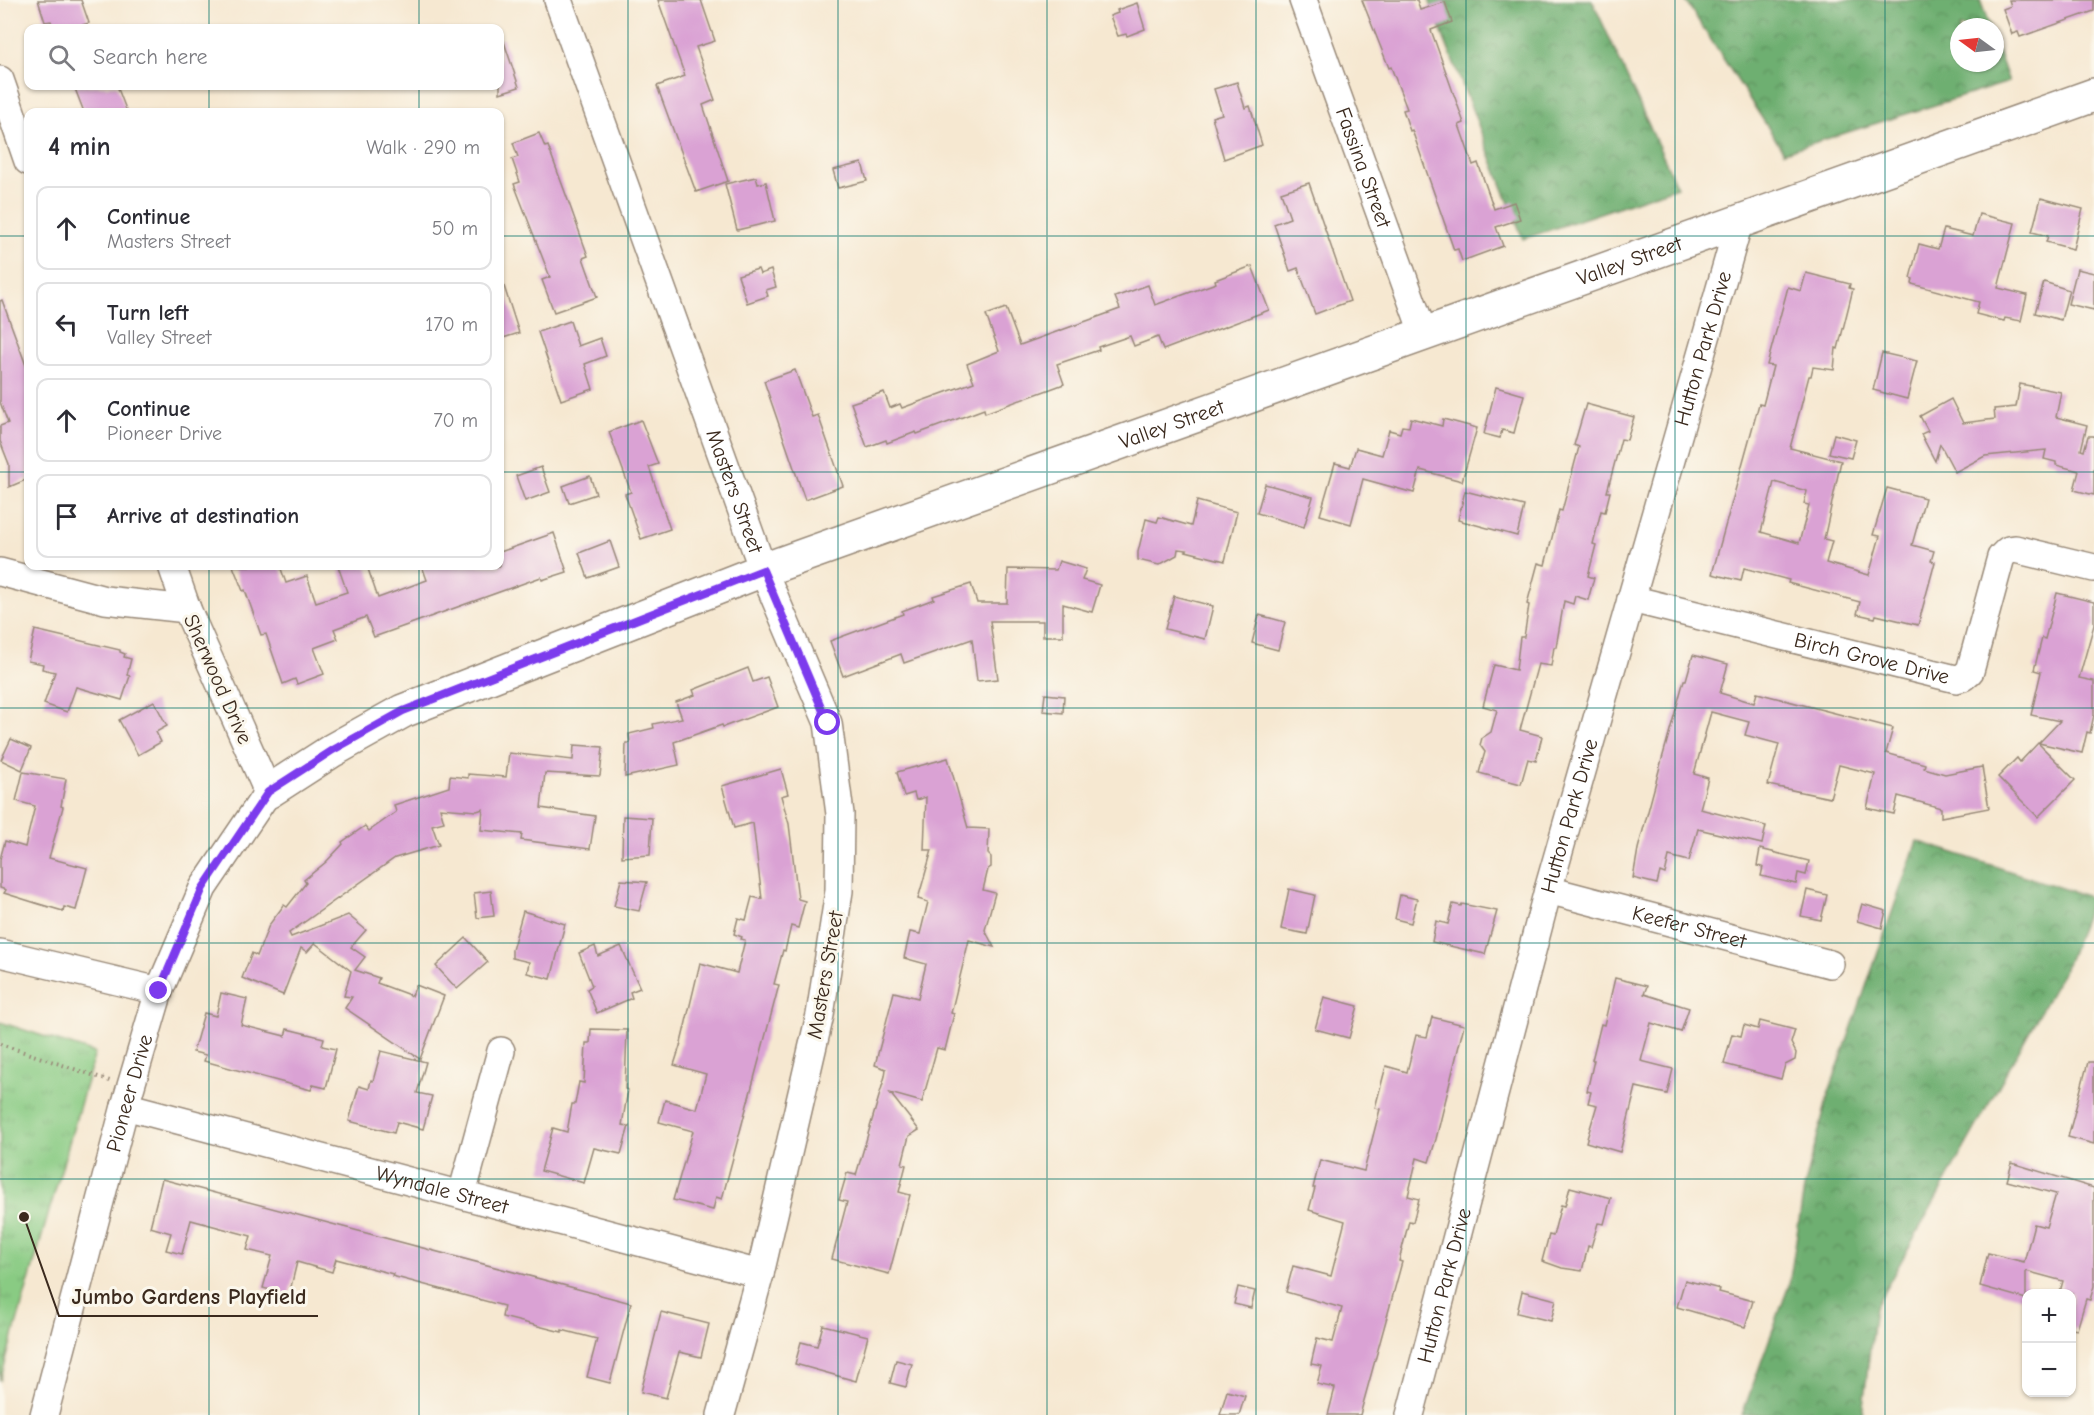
<!DOCTYPE html>
<html lang="en">
<head>
<meta charset="utf-8">
<style>
  :root { --surface:#fff; --page:#f7f7f7; --text:#2b2b33; --muted:#7c7c81; --line:#e1e1e2 }
  body { margin:0; font-family:"Comic Neue",sans-serif; background:var(--page); color:var(--text) }
  .controls { position:absolute; right:18px; bottom:18px; display:grid; overflow:hidden; border-radius:12px; box-shadow:0 2px 4px #0004 }
  .controls button { width:54px; height:54px; display:grid; place-items:center; padding:0; border:0; border-bottom:2px solid var(--line); background:var(--surface); color:var(--text); font:30px sans-serif }
  .compass { position:absolute; left:1950px; top:18px; width:54px; height:54px; border-radius:50%; background:var(--surface); box-shadow:0 2px 4px #0004; rotate:285deg }
  .stop { position:absolute; width:18px; height:18px; margin:-14px; border:4px solid #7c3aed; border-radius:50%; background:#fff }
  .stop.end { background:#7c3aed; border-color:#fff; box-shadow:0 2px 6px #0008 }
  .list { margin:0; padding:0; list-style:none }
  h2 { display:flex; justify-content:space-between; align-items:center; height:78px; margin:0; padding:0 24px; font-size:26px }
  h2 small { font-size:20px; font-weight:400; color:var(--muted) }
  .list li { display:grid; grid-template-columns:39px 1fr auto; gap:18px; align-items:center; box-sizing:border-box; height:84px; margin:0 12px 12px; padding:0 12px; border:2px solid var(--line); border-radius:12px }
  .list b { display:block; font-size:22px; white-space:nowrap }
  .list p { margin:0; font-size:20px; white-space:nowrap; color:var(--muted) }
  .list em { font-size:20px; font-style:normal; color:var(--muted) }
  .icon { flex:none; width:33px; height:33px; fill:none; stroke:currentColor; stroke-width:2; stroke-linecap:round; stroke-linejoin:round }
  .map { position:relative; flex:none; width:2094px; height:1415px; overflow:hidden }
  .search { position:absolute; background:var(--surface); box-shadow:0 2px 4px #0004; left:24px; top:24px; width:480px; height:66px; display:flex; align-items:center; gap:15px; box-sizing:border-box; padding:0 21px; border-radius:12px; color:var(--muted); font-size:22px }
  .panel { position:absolute; background:var(--surface); box-shadow:0 2px 4px #0004; left:24px; top:108px; width:480px; height:462px; border-radius:12px }
  .map>svg:first-child { display:block }
</style>
</head>
<body>
<div class="map">
<svg width="2094" height="1415" viewBox="0 0 2094 1415">
  <defs>
    <pattern id="forest-crowns" width="20" height="18" patternUnits="userSpaceOnUse" patternTransform="scale(1.5)"><rect width="20" height="18" fill="#6eaf71"/><path d="M2 6a3 3 0 1 1 6 0M12 15a3 3 0 1 1 6 0" fill="none" stroke="#5c8f5c"/></pattern>
    <pattern id="park-tufts" width="24" height="20" patternUnits="userSpaceOnUse" patternTransform="scale(1.5)"><rect width="24" height="20" fill="#89cb83"/><path d="M3 7l-1-3M5 7V3M7 7l1-3M15 17l-1-3M17 17v-4M19 17l1-3" fill="none" stroke="#77ae71"/></pattern>
  </defs>
  <rect width="100%" height="100%" fill="#fbf7ec"/>
  <filter id="ink" filterUnits="userSpaceOnUse"><feTurbulence type="fractalNoise" baseFrequency=".0167" numOctaves="2"/><feDisplacementMap in="SourceGraphic" scale="12" xChannelSelector="R" yChannelSelector="G"/><feConvolveMatrix kernelMatrix="1 2 1 2 8 2 1 2 1" color-interpolation-filters="sRGB"/></filter>
  <filter id="wash" filterUnits="userSpaceOnUse"><feTurbulence type="fractalNoise" baseFrequency=".008" numOctaves="4" result="noise"/><feDisplacementMap in="SourceGraphic" scale="24" xChannelSelector="R" yChannelSelector="G"/><feGaussianBlur stdDeviation="1.35" result="paint"/><feColorMatrix in="noise" values="0 0 0 0 0 0 0 0 0 0 0 0 0 0 0 0 0 1.4 0 .05"/><feComposite in="paint" operator="in"/></filter>
  <g filter="url(#wash)">
    <rect width="100%" height="100%" fill="#f6e8d1"/>
    <g fill="url(#forest-crowns)" stroke="#546c48" stroke-width="1.5">
      <polygon points="1429,0 1592,0 1677,187 1523,239"/>
      <polygon points="1685,0 1980,0 1990,27 1959,27 1959,63 1995,63 1995,42 2009,82 1784,152"/>
      <polygon points="1917,841 2092,898 2068,962 1875,1308 1862,1415 1742,1415 1789,1285 1804,1189 1828,1095"/>
    </g>
    <polygon fill="url(#park-tufts)" stroke="#627a50" stroke-width="1.5" points="0,1022 95,1053 0,1381"/>
    <g id="blocks">
      <g fill="#daa2d4" fill-rule="evenodd">
        <polygon points="38,0 81,0 89,23 73,28 54,28 51,21 45,22"/>
        <polygon points="658,0 701,0 715,41 696,47 715,100 703,105 728,181 696,192 657,86 685,76"/>
        <polygon points="1362,0 1417,0 1420,10 1445,2 1452,22 1431,30 1464,123 1459,125 1473,165 1478,163 1494,209 1514,202 1520,219 1496,227 1503,246 1462,261 1458,249 1454,250 1412,130 1410,131 1403,110 1407,109 1391,67 1389,68"/>
        <polygon points="2009,0 2094,0 2094,11 2020,37 2018,32 2012,34 2003,9 2011,6"/>
        <polygon points="1137,3 1145,29 1127,36 1126,34 1118,36 1110,16 1118,13 1117,10"/>
        <polygon points="500,39 503,39 519,87 500,93"/>
        <polygon points="1237,82 1245,108 1250,106 1262,145 1224,159 1212,117 1222,114 1214,89"/>
        <polygon points="74,86 117,86 127,112 84,112"/>
        <polygon points="539,133 545,147 548,146 565,192 588,256 583,258 597,297 554,312 542,280 550,277 514,184 520,182 512,159 518,157 513,143"/>
        <polygon points="862,163 867,181 838,188 833,170"/>
        <polygon points="756,177 758,184 766,182 775,221 737,230 725,184"/>
        <polygon points="1309,183 1350,301 1315,314 1298,268 1290,271 1274,224 1290,218 1281,192"/>
        <polygon points="2041,198 2083,209 2073,249 2046,242 2048,236 2032,232"/>
        <polygon points="1979,214 2015,223 1998,288 2027,295 2021,321 2005,318 2004,321 1976,314 1979,302 1912,284 1913,279 1910,278 1919,244 1938,249 1944,229 1973,236"/>
        <polygon points="1252,266 1269,310 1163,350 1158,337 1134,346 1130,336 1098,347 1099,350 1057,364 1064,384 985,413 984,409 917,434 916,432 887,443 886,440 867,447 851,403 884,392 890,408 900,404 902,408 974,382 967,364 999,351 986,315 1006,308 1020,345 1120,309 1115,297 1148,285 1155,305 1216,283 1215,280"/>
        <polygon points="758,269 760,274 771,270 776,287 766,290 768,296 747,303 738,275"/>
        <polygon points="2077,269 2094,273 2094,310 2068,304"/>
        <path d="M 1806,273 L 1850,284 L 1849,288 L 1853,289 L 1838,349 L 1836,348 L 1834,370 L 1813,367 L 1811,376 L 1809,376 L 1790,448 L 1841,461 L 1824,539 L 1832,541 L 1826,563 L 1869,575 L 1880,536 L 1873,535 L 1887,488 L 1925,498 L 1912,545 L 1934,551 L 1931,561 L 1935,562 L 1918,625 L 1876,615 L 1875,618 L 1857,614 L 1860,602 L 1788,583 L 1789,580 L 1744,568 L 1741,581 L 1712,574 L 1759,404 L 1763,405 L 1773,366 L 1767,365 L 1788,287 L 1801,291 ZM 1774,482 L 1807,491 L 1804,504 L 1809,505 L 1799,543 L 1761,532 Z"/>
        <polygon points="2044,282 2069,290 2061,320 2035,313"/>
        <polygon points="500,283 503,283 519,333 500,339"/>
        <polygon points="2,300 28,371 28,479 9,487 9,464 0,441 0,426 8,423 0,402 0,301"/>
        <polygon points="570,321 578,346 600,338 606,356 585,364 593,389 561,400 538,332"/>
        <polygon points="1882,353 1917,361 1907,399 1873,390"/>
        <polygon points="795,370 812,417 818,415 843,486 805,500 764,381"/>
        <polygon points="2020,384 2061,392 2056,417 2087,425 2081,450 2084,451 2088,436 2094,436 2094,495 2074,490 2079,471 2056,465 2056,462 2044,459 2046,450 1985,456 1955,472 1940,444 1935,461 1921,434 1928,431 1920,416 1951,399 1963,423 1995,419 1994,409 2016,407"/>
        <polygon points="1496,387 1524,395 1514,433 1502,430 1500,438 1484,434"/>
        <polygon points="1586,404 1634,417 1627,440 1621,439 1607,492 1610,492 1605,512 1601,511 1593,544 1596,545 1588,576 1594,578 1588,600 1575,596 1573,604 1564,601 1556,647 1554,647 1551,666 1538,664 1520,730 1542,736 1536,761 1528,759 1521,784 1479,773 1485,752 1480,745 1482,738 1491,732 1497,710 1483,706 1494,665 1516,670 1520,637 1524,637 1529,605 1527,604 1538,563 1545,565 1559,510 1562,511 1579,447 1574,445"/>
        <polygon points="1411,418 1442,426 1443,419 1477,428 1462,481 1420,470 1414,493 1363,479 1351,524 1320,515 1335,463 1350,467 1356,448 1382,455 1389,430 1400,433 1402,426 1409,427"/>
        <polygon points="641,420 658,464 649,467 670,529 641,539 625,494 631,492 609,432"/>
        <polygon points="1834,434 1856,440 1851,458 1829,453"/>
        <polygon points="541,467 550,492 525,501 516,476"/>
        <polygon points="590,476 596,494 569,503 563,486"/>
        <polygon points="1265,484 1313,497 1304,527 1257,513"/>
        <polygon points="1465,491 1524,506 1517,536 1458,520"/>
        <polygon points="1197,501 1237,512 1225,561 1186,551 1187,550 1178,549 1177,555 1159,565 1138,560 1138,552 1146,519 1157,522 1159,517 1191,526"/>
        <polygon points="554,533 567,572 542,580 541,577 374,637 366,617 334,629 338,639 314,648 324,674 297,684 295,679 283,684 266,634 261,635 245,590 243,591 233,566 280,566 286,583 307,576 316,602 347,592 338,566 367,566 378,598 427,580 422,566 500,566 500,552"/>
        <polygon points="610,541 619,567 588,578 579,553"/>
        <polygon points="1059,561 1086,569 1082,580 1100,585 1092,612 1063,604 1063,636 1043,636 1043,621 990,621 998,679 977,681 972,639 904,663 901,654 843,676 830,641 903,614 902,611 934,599 933,596 971,584 977,603 1007,603 1008,569 1056,570"/>
        <polygon points="2057,593 2094,602 2094,625 2079,678 2094,681 2094,715 2090,733 2087,732 2082,753 2039,743 2060,721 2031,715 2041,672 2034,670 2042,638 2045,639"/>
        <polygon points="1174,596 1213,606 1205,639 1165,629"/>
        <polygon points="1259,615 1285,622 1278,650 1252,643"/>
        <polygon points="35,630 120,650 120,652 125,654 124,657 131,659 127,675 130,676 122,700 76,687 67,712 44,704 55,672 42,669 43,664 28,661"/>
        <polygon points="1693,655 1728,664 1720,693 1754,703 1757,693 1893,728 1886,753 1925,764 1924,768 1945,774 1982,767 1989,808 1941,817 1941,808 1898,796 1894,814 1867,808 1875,774 1839,765 1830,798 1768,785 1779,744 1745,735 1749,722 1711,712 1694,774 1708,778 1700,809 1766,826 1762,844 1698,829 1689,861 1669,856 1665,874 1660,872 1657,884 1633,878 1638,849 1662,759 1684,680 1686,680"/>
        <polygon points="748,668 753,682 767,677 778,707 723,727 722,725 674,742 679,765 625,777 626,743 630,743 629,734 654,728 653,724 682,718 676,702 695,695 693,690"/>
        <polygon points="1045,694 1064,696 1063,713 1043,711"/>
        <polygon points="154,701 167,726 156,732 161,742 138,755 119,720"/>
        <polygon points="11,739 31,748 22,770 1,760"/>
        <polygon points="2038,743 2075,780 2038,817 1998,777 2017,758 2020,762"/>
        <polygon points="574,745 603,747 600,776 545,773 541,808 595,816 590,849 521,840 522,834 481,830 483,809 477,811 440,808 444,822 432,825 439,845 395,858 289,933 291,937 348,915 366,930 351,947 365,957 355,970 379,978 377,983 412,996 416,985 444,996 420,1059 345,1008 352,997 344,996 351,971 315,943 307,952 301,948 283,995 242,978 252,953 257,956 269,925 284,905 287,907 306,883 304,880 326,862 343,844 342,842 365,826 369,831 396,812 394,805 449,787 450,776 468,778 468,774 506,777 509,753 573,760"/>
        <polygon points="948,758 968,828 989,829 988,854 991,857 991,867 988,869 983,890 995,893 985,930 994,947 969,940 951,1013 954,1014 945,1050 937,1048 922,1102 890,1093 919,1130 909,1136 902,1164 906,1165 899,1192 910,1195 889,1274 832,1259 847,1202 839,1200 847,1173 856,1175 885,1076 886,1069 875,1065 894,992 918,998 926,964 904,958 910,932 920,934 928,902 918,899 932,850 924,850 926,797 916,800 914,793 904,796 897,772"/>
        <polygon points="781,769 788,794 781,796 789,824 798,899 805,901 798,928 791,926 785,951 783,950 774,984 779,985 722,1199 716,1197 713,1210 673,1200 693,1131 659,1122 665,1100 697,1109 706,1074 674,1065 681,1043 700,963 737,973 745,940 741,939 742,937 734,934 738,918 746,920 752,897 762,899 753,823 734,828 722,786"/>
        <polygon points="23,772 66,779 61,806 63,807 49,858 87,868 76,910 64,907 63,911 39,904 4,893 6,890 0,888 0,859 5,841 25,847 35,806 16,801"/>
        <polygon points="623,816 652,818 650,855 622,857"/>
        <polygon points="1760,849 1809,861 1806,875 1798,873 1796,884 1761,876 1763,867 1757,866"/>
        <polygon points="621,880 647,882 639,911 614,906"/>
        <polygon points="1289,889 1315,895 1307,934 1281,929"/>
        <polygon points="1807,890 1827,895 1821,920 1801,916"/>
        <polygon points="491,891 494,916 477,918 474,893"/>
        <polygon points="1400,895 1417,899 1411,923 1395,919"/>
        <polygon points="1453,904 1461,906 1462,904 1497,911 1485,954 1432,942 1436,921 1448,924"/>
        <polygon points="1862,904 1886,911 1882,928 1857,921"/>
        <polygon points="523,911 565,924 551,979 527,973 529,962 512,958 512,950"/>
        <polygon points="466,938 488,962 457,989 436,966"/>
        <polygon points="595,946 598,956 621,946 640,988 630,992 632,998 597,1013 587,989 592,986 579,953"/>
        <polygon points="1615,978 1647,986 1644,994 1689,1008 1681,1032 1651,1023 1641,1061 1673,1069 1667,1094 1636,1087 1620,1152 1586,1142 1597,1105 1588,1103 1591,1092 1587,1091 1594,1060 1592,1060 1601,1024 1604,1025"/>
        <polygon points="221,993 247,999 241,1025 285,1036 287,1029 324,1038 322,1046 336,1049 326,1088 313,1085 311,1090 204,1061 206,1055 193,1052 204,1013 216,1016"/>
        <polygon points="1324,997 1358,1006 1349,1038 1315,1029"/>
        <polygon points="1432,1017 1464,1025 1436,1139 1429,1162 1417,1158 1408,1196 1419,1199 1413,1222 1409,1221 1399,1261 1402,1262 1360,1415 1328,1415 1335,1388 1317,1384 1322,1366 1311,1364 1317,1338 1333,1342 1342,1308 1286,1292 1293,1266 1331,1276 1345,1221 1309,1210 1315,1188 1313,1188 1320,1160 1364,1171 1380,1109 1375,1108 1386,1066 1407,1072 1416,1035 1427,1037"/>
        <polygon points="1760,1021 1795,1030 1791,1043 1796,1053 1795,1060 1785,1065 1781,1079 1724,1064 1732,1034 1741,1036 1744,1025 1758,1029"/>
        <polygon points="591,1029 627,1030 625,1089 628,1090 622,1125 629,1126 621,1154 594,1148 584,1183 541,1171 553,1128 567,1132 572,1104 575,1104 579,1082 584,1083 586,1043 590,1043"/>
        <polygon points="381,1051 426,1062 417,1093 432,1096 423,1129 397,1122 394,1133 349,1121 359,1086 369,1089 371,1080 373,1081"/>
        <polygon points="2088,1062 2094,1062 2094,1144 2068,1137"/>
        <polygon points="2012,1163 2094,1188 2094,1286 2090,1300 2086,1299 2077,1330 2072,1329 2072,1293 2060,1292 2063,1281 2026,1271 2026,1299 1980,1286 1988,1253 2024,1262 2034,1224 2046,1227 2056,1194 2007,1181"/>
        <polygon points="162,1179 631,1303 610,1383 587,1377 597,1339 562,1330 562,1332 502,1317 504,1306 392,1276 393,1274 336,1259 332,1272 297,1262 289,1295 263,1288 272,1256 247,1250 251,1236 191,1220 182,1254 166,1250 171,1233 150,1227"/>
        <polygon points="1570,1187 1611,1198 1604,1224 1598,1223 1591,1247 1588,1246 1582,1271 1562,1268 1542,1261 1549,1235 1553,1236 1561,1205 1565,1206"/>
        <polygon points="1685,1280 1720,1289 1719,1292 1753,1301 1745,1327 1677,1307"/>
        <polygon points="1238,1287 1255,1291 1251,1308 1234,1304"/>
        <polygon points="1522,1291 1556,1300 1551,1321 1517,1313"/>
        <polygon points="661,1312 709,1324 701,1357 679,1352 666,1398 641,1392"/>
        <polygon points="823,1325 868,1336 856,1381 795,1364 801,1342 817,1346"/>
        <polygon points="896,1360 912,1364 906,1387 890,1383"/>
        <polygon points="1227,1391 1245,1396 1239,1415 1220,1415"/>
      </g>
    </g>
  </g>
  <g filter="url(#ink)">
    <use href="#blocks" fill-opacity="0" stroke="#988978" stroke-width="1.5"/>
    <g fill="none" stroke-linecap="round" stroke-linejoin="round">
      <defs>
        <g id="minor">
          <path id="s1" d="M 558,0 L 763,570 L 828,723 L 840,814 L 839,891 L 820,1015 L 760,1274 L 721,1415"/>
          <path id="s2" d="M 1303,0 L 1424,335"/>
          <polyline points="0,80 28,161"/>
          <polyline points="0,572 105,600 187,609"/>
          <path id="s3" d="M 1631,599 L 1956,679 L 1963,677 L 1970,671 L 2001,557 L 2008,550 L 2015,549 L 2094,568"/>
          <path id="s4" d="M 1548,890 L 1830,964"/>
          <polyline points="0,953 159,991"/>
          <path id="s5" d="M 125,1106 L 760,1274"/>
          <polyline points="462,1194 501,1051"/>
          <path id="s6" d="M 44,1415 L 125,1106 L 159,991 L 203,888 L 268,792 L 187,609 L 172,566"/>
          <path id="s7" d="M 1410,1415 L 1548,890 L 1739,222"/>
        </g>
        <g id="major">
          <path id="s8" d="M 268,792 L 333,750 L 403,711 L 763,570 L 2094,95"/>
        </g>
      </defs>
      <use href="#minor" stroke="#988978" stroke-width="30"/>
      <use href="#major" stroke="#988978" stroke-width="36"/>
      <polyline stroke="#988978" stroke-width="4" stroke-dasharray="1.5 4.5" stroke-linecap="butt" points="0,1044 110,1081"/>
      <use href="#minor" stroke="#fff" stroke-width="27"/>
      <use href="#major" stroke="#fff" stroke-width="33"/>
    </g>
  </g>
  <g fill="none" stroke-linecap="round" stroke-linejoin="round" filter="url(#ink)">
    <polyline stroke="#7c3aed" stroke-width="8" points="159,991 203,888 268,792 333,750 403,711 763,570 828,723"/>
  </g>
  <path fill="none" stroke="#0f766e" stroke-width="1.5" stroke-opacity="0.55" d="M 209,0 L 209,28M 419,0 L 419,28M 628,0 L 628,1415M 838,0 L 838,1415M 1047,0 L 1047,1415M 1256,0 L 1256,1415M 1466,0 L 1466,1415M 1675,0 L 1675,1415M 1885,0 L 1885,1415M 209,86 L 209,112M 419,86 L 419,112M 0,236 L 28,236M 500,236 L 2094,236M 0,472 L 28,472M 500,472 L 2094,472M 209,566 L 209,1415M 419,566 L 419,1415M 0,708 L 2094,708M 0,943 L 2094,943M 0,1179 L 2094,1179"/>
  <g text-anchor="middle" stroke-width="6" stroke-linejoin="round" paint-order="stroke">
    <g font-size="21" fill="#3b2a1e" stroke="#fbf7ec">
      <text dy="7" stroke="none"><textPath href="#s2" startOffset="178">Fassina Street</textPath></text>
      <text dy="7" stroke="none"><textPath href="#s8" startOffset="1464">Valley Street</textPath></text>
      <text dy="7" stroke="none"><textPath href="#s7" startOffset="1106">Hutton Park Drive</textPath></text>
      <text dy="7" stroke="none"><textPath href="#s8" startOffset="978">Valley Street</textPath></text>
      <text dy="7" stroke="none"><textPath href="#s1" startOffset="522">Masters Street</textPath></text>
      <text dy="7" stroke="none"><textPath href="#s3" startOffset="248">Birch Grove Drive</textPath></text>
      <text transform="translate(218 679) rotate(66)" y="7">Sherwood Drive</text>
      <text dy="7" stroke="none"><textPath href="#s7" startOffset="620">Hutton Park Drive</textPath></text>
      <text dy="7" stroke="none"><textPath href="#s4" startOffset="146">Keefer Street</textPath></text>
      <text transform="translate(825 975) rotate(-80)" y="7">Masters Street</text>
      <text dy="7" stroke="none"><textPath href="#s6" startOffset="333">Pioneer Drive</textPath></text>
      <text dy="7" stroke="none"><textPath href="#s5" startOffset="328">Wyndale Street</textPath></text>
      <text dy="7" stroke="none"><textPath href="#s7" startOffset="134">Hutton Park Drive</textPath></text>
    </g>
  </g>
  <path fill="none" stroke="#3b2a1e" stroke-width="2" d="M24 1217L59 1316H318"/>
  <circle fill="#3b2a1e" stroke="#fbf7ec" stroke-width="2" cx="24" cy="1217" r="6"/>
  <g font-size="22" text-anchor="middle" font-weight="bold" fill="#3b2a1e" stroke="#fbf7ec" stroke-width="6" stroke-linejoin="round" paint-order="stroke">
    <text x="189" y="1304">Jumbo Gardens Playfield</text>
  </g>
</svg>
<div class="controls">
<button>+</button>
<button>−</button>
</div>
<svg class="compass" viewBox="-18 -18 36 36"><path d="M0-13l5 13h-10z" fill="#e53935"/><path d="M0 13l5-13h-10z" fill="#7c7c81"/></svg>
<div class="stop" style="left:828px;top:723px"></div>
<div class="stop end" style="left:159px;top:991px"></div>
<div class="search"><svg class="icon" aria-label="search" viewBox="0 0 24 24"><circle cx="10" cy="10" r="6"/><path d="M15 15l6 6"/></svg>Search here</div>
<section class="panel">
<h2>4 min<small>Walk · 290 m</small></h2>
<ul class="list">
<li><svg class="icon" aria-label="ahead" viewBox="0 0 24 24"><path d="M12 20V5M6 11l6-6 6 6"/></svg><div><b>Continue</b><p>Masters Street</p></div><em>50 m</em></li>
<li><svg class="icon" aria-label="left" viewBox="0 0 24 24"><path d="M17 20v-9H6M10 6l-5 5 5 5"/></svg><div><b>Turn left</b><p>Valley Street</p></div><em>170 m</em></li>
<li><svg class="icon" aria-label="ahead" viewBox="0 0 24 24"><path d="M12 20V5M6 11l6-6 6 6"/></svg><div><b>Continue</b><p>Pioneer Drive</p></div><em>70 m</em></li>
<li><svg class="icon" aria-label="arrive" viewBox="0 0 24 24"><path d="M6 21V4h12l-3 4 3 4H6"/></svg><div><b>Arrive at destination</b></div></li>
</ul>
</section>
</div>
</body>
</html>
